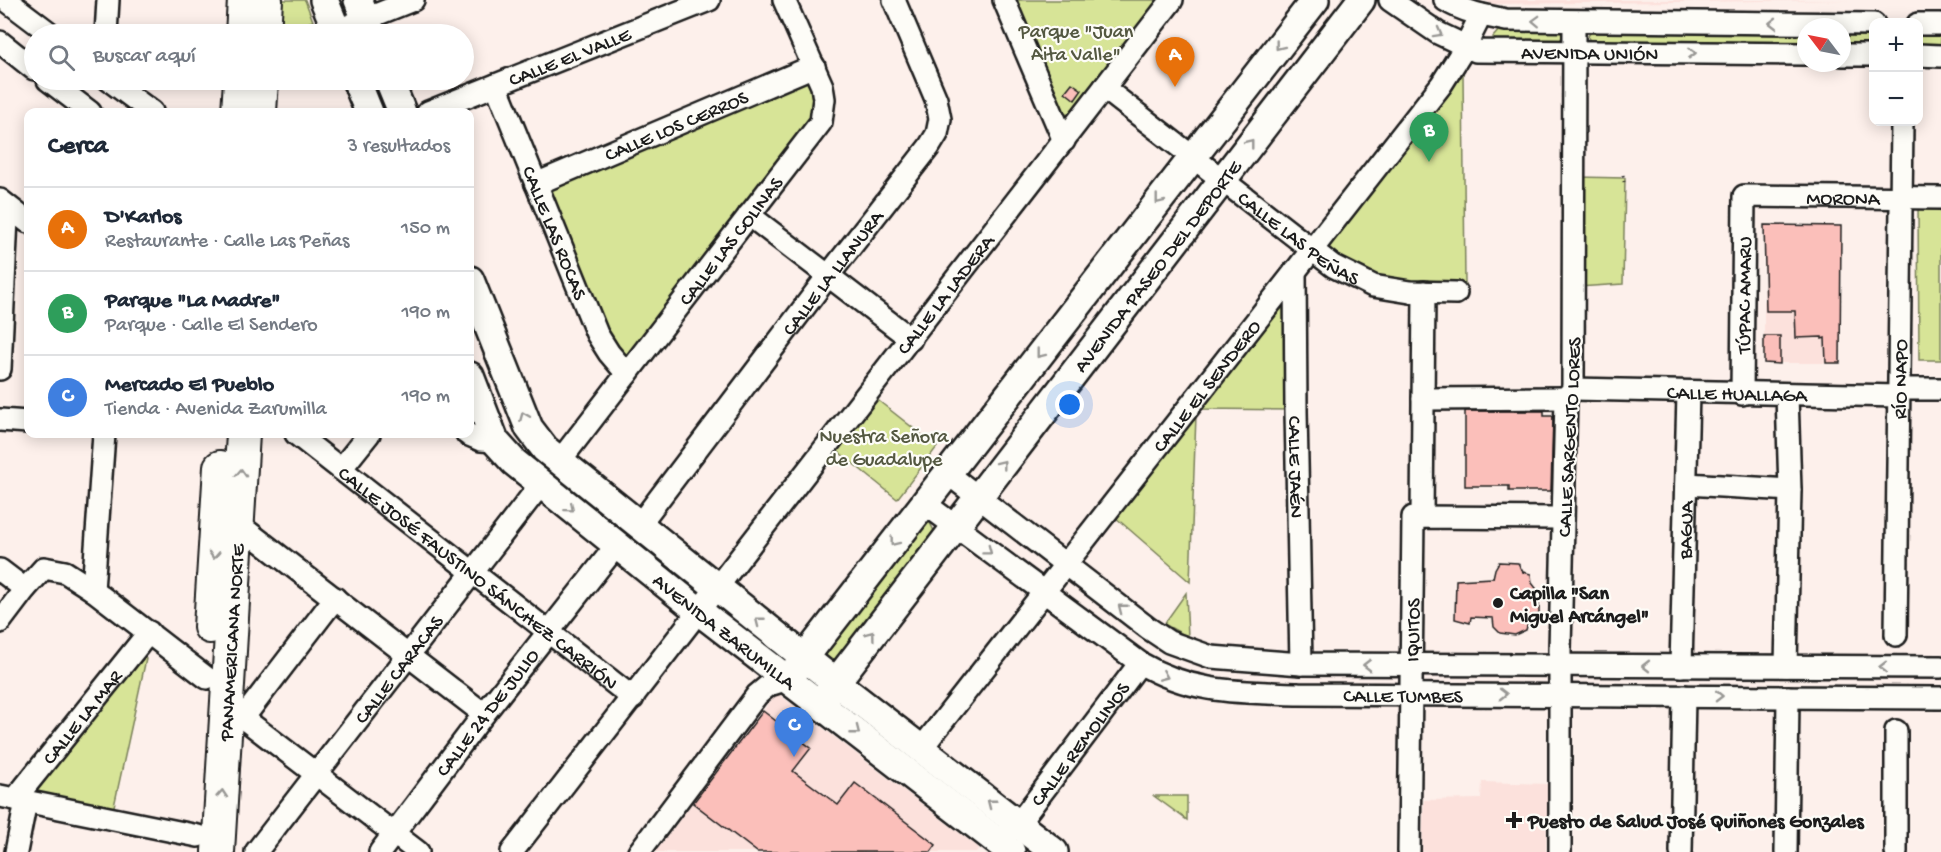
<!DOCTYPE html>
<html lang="es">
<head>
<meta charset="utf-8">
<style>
  :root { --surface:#fff; --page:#f2f2f3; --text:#1f2937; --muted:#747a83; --line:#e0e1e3; --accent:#1c1c1c }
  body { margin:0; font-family:"Gochi Hand",sans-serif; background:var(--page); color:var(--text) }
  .controls { position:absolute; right:18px; top:18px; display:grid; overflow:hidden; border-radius:12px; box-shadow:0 3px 15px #0003 }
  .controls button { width:54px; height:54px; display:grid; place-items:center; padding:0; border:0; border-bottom:2px solid var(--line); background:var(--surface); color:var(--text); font:30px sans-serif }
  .compass { position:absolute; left:1797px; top:18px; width:54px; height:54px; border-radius:50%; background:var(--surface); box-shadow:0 3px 15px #0003; rotate:302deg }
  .you { position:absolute; left:1070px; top:405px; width:21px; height:21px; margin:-15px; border:4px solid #fff; border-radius:50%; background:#1a73e8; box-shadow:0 0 0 9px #1a73e833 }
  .badge { display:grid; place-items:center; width:39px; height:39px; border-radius:50%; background:var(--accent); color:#fff; font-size:20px; font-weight:700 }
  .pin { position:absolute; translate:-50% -50px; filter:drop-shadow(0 2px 3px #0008) }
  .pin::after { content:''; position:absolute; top:32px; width:21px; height:18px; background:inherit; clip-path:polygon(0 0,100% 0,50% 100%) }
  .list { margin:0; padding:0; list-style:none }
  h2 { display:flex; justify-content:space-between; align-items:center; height:78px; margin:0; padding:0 24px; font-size:26px }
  h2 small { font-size:20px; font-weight:400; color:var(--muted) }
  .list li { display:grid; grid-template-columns:39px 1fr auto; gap:18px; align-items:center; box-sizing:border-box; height:84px; padding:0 24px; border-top:2px solid var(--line) }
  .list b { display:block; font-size:22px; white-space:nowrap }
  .list p { margin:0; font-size:20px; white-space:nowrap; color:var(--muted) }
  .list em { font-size:20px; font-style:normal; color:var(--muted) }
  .icon { flex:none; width:33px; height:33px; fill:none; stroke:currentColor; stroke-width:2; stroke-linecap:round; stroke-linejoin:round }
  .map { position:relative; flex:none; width:1941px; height:852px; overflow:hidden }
  .search { position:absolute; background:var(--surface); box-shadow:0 3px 15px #0003; left:24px; top:24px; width:450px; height:66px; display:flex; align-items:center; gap:15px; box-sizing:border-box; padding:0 21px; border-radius:33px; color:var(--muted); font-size:22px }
  .panel { position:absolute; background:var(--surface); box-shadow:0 3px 15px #0003; left:24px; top:108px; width:450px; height:330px; border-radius:12px }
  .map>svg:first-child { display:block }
</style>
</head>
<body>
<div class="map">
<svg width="1941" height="852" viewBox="0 0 1941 852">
  <rect width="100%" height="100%" fill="#fdf0eb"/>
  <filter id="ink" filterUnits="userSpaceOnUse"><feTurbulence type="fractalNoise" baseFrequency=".0167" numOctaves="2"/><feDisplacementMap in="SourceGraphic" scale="12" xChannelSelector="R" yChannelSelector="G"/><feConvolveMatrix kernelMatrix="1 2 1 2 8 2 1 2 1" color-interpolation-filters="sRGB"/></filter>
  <g filter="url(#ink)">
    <g fill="#fce1dc">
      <polygon points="1486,0 1850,0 1491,4"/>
      <polygon points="1764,225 1841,226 1840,363 1764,363"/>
      <polygon points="777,693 979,848 976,852 655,852"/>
      <polygon points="1482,782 1548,784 1546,852 1422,852 1424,800 1481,799"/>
    </g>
    <g fill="#d7e497" stroke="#7a805a" stroke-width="1.5">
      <polygon points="282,0 305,0 313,21 280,33"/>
      <polygon points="1014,0 1163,0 1070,118 1061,115"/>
      <polygon points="1559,29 1563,36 1558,43 1494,41 1493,37 1499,30"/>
      <polygon points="1593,29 1806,32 1806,45 1593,43 1589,40 1588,36"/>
      <polygon points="1842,32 1873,33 1873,45 1842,45"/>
      <polygon points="1919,34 1941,35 1941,48 1919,47"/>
      <polygon points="1463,72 1465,285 1413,285 1378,282 1323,253"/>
      <polygon points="806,81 813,85 815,93 813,121 626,359 618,353 547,188 788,85"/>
      <polygon points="1577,177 1625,178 1623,284 1578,287"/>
      <polygon points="1918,202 1941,203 1941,360 1919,360"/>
      <polygon points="1295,289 1297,410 1201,409"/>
      <polygon points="875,398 937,447 897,499 835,449"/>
      <polygon points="1196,415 1190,582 1115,517"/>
      <polygon points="924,522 930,523 934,531 836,659 826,660 823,656"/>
      <polygon points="1186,593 1188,637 1164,624"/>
      <polygon points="139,657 146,659 113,811 36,797 32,789"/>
      <polygon points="1154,796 1187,796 1187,820"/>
    </g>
    <g fill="#fbbfba" stroke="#1c1c1c" stroke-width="1.5">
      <polygon points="1072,83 1082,90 1075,100 1065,92"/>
      <polygon points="1764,225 1841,226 1840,363 1826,363 1825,338 1822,339 1822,337 1796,338 1795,311 1766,311"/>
      <polygon points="1764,336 1780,336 1780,364 1764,363"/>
      <polygon points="1465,411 1544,411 1544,416 1553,416 1551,491 1509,491 1509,486 1465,486"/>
      <polygon points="1499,562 1518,563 1523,572 1531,574 1532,583 1539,592 1539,614 1529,619 1526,630 1515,635 1500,633 1494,627 1493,618 1471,617 1470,623 1455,619 1456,580 1493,578 1495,569"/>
      <polygon points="763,711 811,748 793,771 838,805 855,783 936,845 931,852 757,852 693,803"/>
    </g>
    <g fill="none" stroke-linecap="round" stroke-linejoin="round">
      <defs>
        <g id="minor">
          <polyline points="6,0 51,34"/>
          <polyline points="1004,0 1064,141"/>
          <path id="s1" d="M 1390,0 L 1438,33 L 1476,51 L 1806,54"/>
          <path d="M 1445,0 C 1464,12 1485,16 1506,20 L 1874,24"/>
          <polyline points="1918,24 1941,24"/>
          <polyline points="106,34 108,0"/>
          <polyline points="328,34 413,0"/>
          <polyline points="0,42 34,69"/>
          <polyline points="1842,55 1874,55"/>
          <polyline points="1918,55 1941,56"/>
          <polyline points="48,80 90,112"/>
          <polyline points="109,80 152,112"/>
          <path id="s2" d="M 496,85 L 597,334 L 609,353 L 627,374"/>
          <path id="s3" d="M 1104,88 L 1333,266 L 1373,286 L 1410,292 L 1456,293"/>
          <path id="s4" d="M 428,112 L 709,0"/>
          <path id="s5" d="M 536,184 L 814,66"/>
          <polyline points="0,200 28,222"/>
          <polyline points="749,215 911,339"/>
          <path id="s6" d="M 1295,271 L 1296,411 L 1301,664"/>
          <polyline points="0,369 7,218"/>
          <path id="s7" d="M 1573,389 L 1899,396"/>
          <polyline points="1899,389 1941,389"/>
          <path id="s8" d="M 1742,394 L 1744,196 L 1941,198"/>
          <polyline points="1423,399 1566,398"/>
          <polyline points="0,420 28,422"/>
          <path id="s9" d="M 296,434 L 633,698"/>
          <polyline points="467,434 481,440 495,441"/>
          <path id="s10" d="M 559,462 L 821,122 L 824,99 L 822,86 L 784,0"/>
          <polyline points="341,469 369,434"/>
          <polyline points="947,473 1148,628 1169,642 1211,657 1301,664 1941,667"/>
          <polyline points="1686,484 1790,490"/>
          <path id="s11" d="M 924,503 L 1140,663 C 1192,694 1241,692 1299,694 L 1941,698"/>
          <polyline points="1422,517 1424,292"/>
          <polyline points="238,524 484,714"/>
          <path id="s12" d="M 639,525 L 828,276 L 929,147 L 937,134 L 940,119 L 936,99 L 894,0"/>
          <polyline points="0,570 25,589"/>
          <polyline points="93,590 104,434"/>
          <polyline points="0,622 25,589 44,568 65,572 93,590 207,678"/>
          <path id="s13" d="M 1896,635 L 1902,122"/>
          <path id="s14" d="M 1681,666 L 1688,393"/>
          <polyline points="1786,666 1790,490 1787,395"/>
          <polyline points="227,717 243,718 418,852"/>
          <polyline points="243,718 335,598"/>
          <path id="s15" d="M 921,749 L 1441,85 L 1465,47 L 1481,15"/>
          <polyline points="0,796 198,836"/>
          <path id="s16" d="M 15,799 L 149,632"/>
          <path id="s17" d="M 1006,834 L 1018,824 L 1140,663"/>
          <polyline points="16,852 26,801"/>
          <path id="s18" d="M 256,852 L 541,484"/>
          <path id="s19" d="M 380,852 L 484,714 L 616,546"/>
          <path id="s20" d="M 512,852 L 1172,0"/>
          <polyline points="639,852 757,695 769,685 788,679"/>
          <path id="s21" d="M 1409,852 L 1413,517 L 1563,518"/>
          <polyline points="1560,852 1560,649 1566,398 1573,389 1574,22"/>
          <polyline points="1681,852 1684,696"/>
          <polyline points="1786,852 1788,697"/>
          <polyline points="1896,852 1896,731"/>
        </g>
        <g id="major">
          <polyline points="324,0 338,34"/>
          <polyline points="358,0 372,34"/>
          <polyline points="356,80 369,112"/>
          <polyline points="389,80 402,112"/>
          <polyline points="470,280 529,428 545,449 835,682 1054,852"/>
          <path id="s22" d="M 470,376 L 495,441 L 514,462 L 700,612 L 1011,852"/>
          <polyline points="788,679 1315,0"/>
          <path id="s23" d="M 820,703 L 1361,0"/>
        </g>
        <g id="highway">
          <polyline points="242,34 244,0"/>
          <polyline points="264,34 266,0"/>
          <polyline points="238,112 240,80"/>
          <polyline points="260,112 262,80"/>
          <polyline points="210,627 220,467"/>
          <path id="s24" d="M 218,852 L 243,434"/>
        </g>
      </defs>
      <use href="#minor" stroke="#1c1c1c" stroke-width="26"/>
      <use href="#major" stroke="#1c1c1c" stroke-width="32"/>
      <use href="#highway" stroke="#1c1c1c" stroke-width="36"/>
      <polyline stroke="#1c1c1c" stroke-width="3" stroke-dasharray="1.5 4.5" stroke-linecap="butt" points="1623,175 1624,182"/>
      <use href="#minor" stroke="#fdfcf7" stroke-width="21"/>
      <use href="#major" stroke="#fdfcf7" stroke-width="27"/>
      <use href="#highway" stroke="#fdfcf7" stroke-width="32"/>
    </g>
    <defs><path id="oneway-chevron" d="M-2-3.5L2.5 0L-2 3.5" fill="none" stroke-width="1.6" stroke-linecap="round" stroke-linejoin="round" transform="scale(1.5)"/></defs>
    <g stroke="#989794">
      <use href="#oneway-chevron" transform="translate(1536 21) rotate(-178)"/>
      <use href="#oneway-chevron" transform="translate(1773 23) rotate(-180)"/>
      <use href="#oneway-chevron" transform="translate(1438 33) rotate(29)"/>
      <use href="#oneway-chevron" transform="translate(1279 46) rotate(128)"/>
      <use href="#oneway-chevron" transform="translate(1692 53)"/>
      <use href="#oneway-chevron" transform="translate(1250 143) rotate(-52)"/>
      <use href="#oneway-chevron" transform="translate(1159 200) rotate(128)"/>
      <use href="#oneway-chevron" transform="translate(1040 354) rotate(128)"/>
      <use href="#oneway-chevron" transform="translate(524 416) rotate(-112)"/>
      <use href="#oneway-chevron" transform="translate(1002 464) rotate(-52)"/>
      <use href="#oneway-chevron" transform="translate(241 473) rotate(-87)"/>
      <use href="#oneway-chevron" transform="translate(570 508) rotate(40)"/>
      <use href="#oneway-chevron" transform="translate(894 542) rotate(128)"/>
      <use href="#oneway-chevron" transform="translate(988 551) rotate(37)"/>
      <use href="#oneway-chevron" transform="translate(214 555) rotate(93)"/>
      <use href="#oneway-chevron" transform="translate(1122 608) rotate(-142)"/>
      <use href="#oneway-chevron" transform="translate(759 621) rotate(-142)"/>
      <use href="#oneway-chevron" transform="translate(871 635) rotate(-53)"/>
      <use href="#oneway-chevron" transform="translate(1367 665) rotate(-180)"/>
      <use href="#oneway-chevron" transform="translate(1646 666) rotate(-180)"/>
      <use href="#oneway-chevron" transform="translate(1883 667) rotate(-180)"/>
      <use href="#oneway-chevron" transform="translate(1164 676) rotate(23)"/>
      <use href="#oneway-chevron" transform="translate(1503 694)"/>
      <use href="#oneway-chevron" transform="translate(1719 696) rotate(1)"/>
      <use href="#oneway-chevron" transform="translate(856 731) rotate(38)"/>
      <use href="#oneway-chevron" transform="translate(222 794) rotate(-86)"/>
      <use href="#oneway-chevron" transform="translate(991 803) rotate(-142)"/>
    </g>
  </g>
  <g fill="#1c1c1c" stroke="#fdfcf7" stroke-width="2">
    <circle cx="1498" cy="603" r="6"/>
    <path d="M1511 811h6v6h6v6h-6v6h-6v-6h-6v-6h6z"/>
  </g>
  <g text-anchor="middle" stroke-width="4.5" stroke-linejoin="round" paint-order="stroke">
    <g font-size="20" fill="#545841" stroke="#fdfcf7">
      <text x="1076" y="37">Parque "Juan<tspan x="1076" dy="23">Aita Valle"</tspan></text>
      <text x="884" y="442">Nuestra Señora<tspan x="884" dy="23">de Guadalupe</tspan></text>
    </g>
    <g font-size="20" fill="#1c1c1c" stroke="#fdfcf7">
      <text dy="7" stroke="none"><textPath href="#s1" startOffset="214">AVENIDA UNIÓN</textPath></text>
      <text dy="7" stroke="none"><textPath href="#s4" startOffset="152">CALLE EL VALLE</textPath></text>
      <text dy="7" stroke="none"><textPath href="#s5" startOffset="152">CALLE LOS CERROS</textPath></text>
      <text dy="7" stroke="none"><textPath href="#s8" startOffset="297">MORONA</textPath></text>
      <text dy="7" stroke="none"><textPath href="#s2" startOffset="159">CALLE LAS ROCAS</textPath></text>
      <text dy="7" stroke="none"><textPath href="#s3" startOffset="246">CALLE LAS PEÑAS</textPath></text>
      <text dy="7" stroke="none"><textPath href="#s10" startOffset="280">CALLE LAS COLINAS</textPath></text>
      <text dy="7" stroke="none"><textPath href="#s23" startOffset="552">AVENIDA PASEO DEL DEPORTE</textPath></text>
      <text dy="7" stroke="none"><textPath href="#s12" startOffset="318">CALLE LA LLANURA</textPath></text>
      <text dy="7" stroke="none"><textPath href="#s20" startOffset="706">CALLE LA LADERA</textPath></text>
      <text dy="7" stroke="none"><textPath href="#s8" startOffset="99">TÚPAC AMARU</textPath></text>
      <text dy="7" stroke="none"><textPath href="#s13" startOffset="256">RÍO NAPO</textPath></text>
      <text dy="7" stroke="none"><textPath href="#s15" startOffset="462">CALLE EL SENDERO</textPath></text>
      <text dy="7" stroke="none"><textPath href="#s7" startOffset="164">CALLE HUALLAGA</textPath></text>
      <text transform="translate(1568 437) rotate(-87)" y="7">CALLE SARGENTO LORES</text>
      <text dy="7" stroke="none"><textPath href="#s6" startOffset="196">CALLE JAÉN</textPath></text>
      <text dy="7" stroke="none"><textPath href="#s14" startOffset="136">BAGUA</textPath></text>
      <text dy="7" stroke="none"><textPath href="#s9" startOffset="232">CALLE JOSÉ FAUSTINO SÁNCHEZ CARRIÓN</textPath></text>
      <text dy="7" stroke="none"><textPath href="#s22" startOffset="368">AVENIDA ZARUMILLA</textPath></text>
      <text dy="7" stroke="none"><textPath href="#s21" startOffset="222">IQUITOS</textPath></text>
      <text dy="7" stroke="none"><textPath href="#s24" startOffset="210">PANAMERICANA NORTE</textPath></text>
      <text dy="7" stroke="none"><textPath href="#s18" startOffset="232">CALLE CARACAS</textPath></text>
      <text dy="7" stroke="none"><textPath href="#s11" startOffset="537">CALLE TUMBES</textPath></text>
      <text dy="7" stroke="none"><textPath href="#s19" startOffset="176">CALLE 24 DE JULIO</textPath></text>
      <text dy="7" stroke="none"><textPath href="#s16" startOffset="106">CALLE LA MAR</textPath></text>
      <text dy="7" stroke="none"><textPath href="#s17" startOffset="117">CALLE REMOLINOS</textPath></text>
    </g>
    <g font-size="20" font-weight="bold" fill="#1c1c1c" stroke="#fdfcf7" text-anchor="start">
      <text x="1510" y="599">Capilla "San<tspan x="1510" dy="23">Miguel Arcángel"</tspan></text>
      <text x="1528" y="827">Puesto de Salud José Quiñones Gonzales</text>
    </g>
  </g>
</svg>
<div class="controls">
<button>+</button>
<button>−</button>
</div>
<svg class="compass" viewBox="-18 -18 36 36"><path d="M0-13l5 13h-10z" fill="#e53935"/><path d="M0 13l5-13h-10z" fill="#747a83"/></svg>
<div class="you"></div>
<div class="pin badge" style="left:1175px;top:87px;background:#e8710a">A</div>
<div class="pin badge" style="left:1429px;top:162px;background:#2e9e5b">B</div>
<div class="pin badge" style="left:794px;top:757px;background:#3f7fe0">C</div>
<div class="search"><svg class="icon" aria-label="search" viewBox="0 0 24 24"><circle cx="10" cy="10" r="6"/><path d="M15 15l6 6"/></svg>Buscar aquí</div>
<section class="panel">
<h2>Cerca<small>3 resultados</small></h2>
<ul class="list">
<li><span class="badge" style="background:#e8710a">A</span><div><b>D'Karlos</b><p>Restaurante · Calle Las Peñas</p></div><em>150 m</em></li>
<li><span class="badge" style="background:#2e9e5b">B</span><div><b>Parque &quot;La Madre&quot;</b><p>Parque · Calle El Sendero</p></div><em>190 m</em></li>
<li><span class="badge" style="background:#3f7fe0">C</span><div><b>Mercado El Pueblo</b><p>Tienda · Avenida Zarumilla</p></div><em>190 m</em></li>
</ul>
</section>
</div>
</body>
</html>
